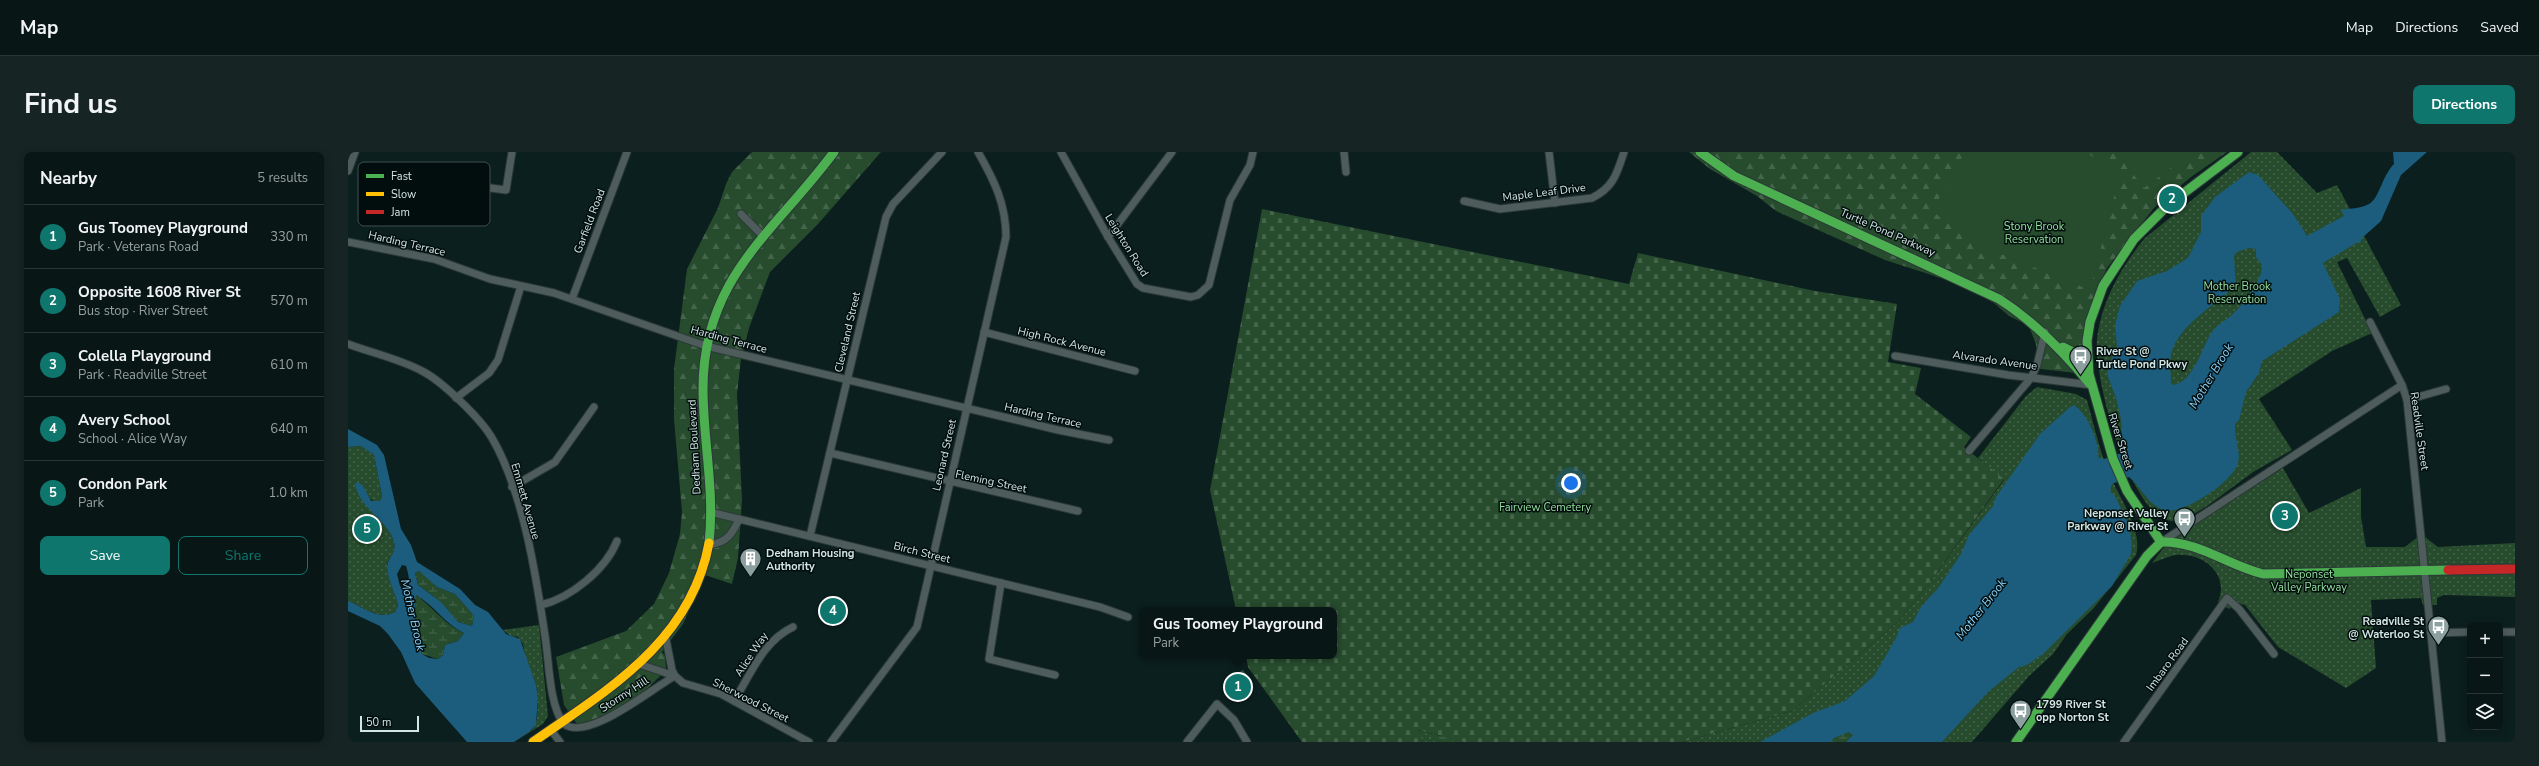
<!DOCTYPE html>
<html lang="en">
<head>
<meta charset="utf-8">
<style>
  :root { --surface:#081716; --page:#162423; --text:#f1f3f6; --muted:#989fa1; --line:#293635; --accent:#0f766e }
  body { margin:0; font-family:"Nunito Sans",sans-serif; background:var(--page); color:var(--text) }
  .controls { position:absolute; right:12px; bottom:12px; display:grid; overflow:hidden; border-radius:8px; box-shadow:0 2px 10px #0003 }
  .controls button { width:36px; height:36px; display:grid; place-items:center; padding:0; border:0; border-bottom:1px solid var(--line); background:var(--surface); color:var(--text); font:20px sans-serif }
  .scale { position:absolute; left:12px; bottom:10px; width:59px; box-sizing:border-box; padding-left:4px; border:2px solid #d2e5e4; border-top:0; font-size:11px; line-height:14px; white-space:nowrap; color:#d2e5e4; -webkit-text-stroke:3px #020e0d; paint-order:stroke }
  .you { position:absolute; left:1223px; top:331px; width:14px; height:14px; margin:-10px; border:3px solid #fff; border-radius:50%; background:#1a73e8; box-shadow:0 0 0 6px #1a73e833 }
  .badge { display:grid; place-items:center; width:26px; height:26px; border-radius:50%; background:var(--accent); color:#fff; font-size:13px; font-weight:700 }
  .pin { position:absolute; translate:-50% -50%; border:2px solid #fff; box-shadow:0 1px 4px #0006 }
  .popup { position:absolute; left:791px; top:455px; width:198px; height:52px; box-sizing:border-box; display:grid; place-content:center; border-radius:8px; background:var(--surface); filter:drop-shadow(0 1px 3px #0005); font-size:13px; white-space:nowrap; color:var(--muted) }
  .popup b { font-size:15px; color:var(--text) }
  .popup::after { content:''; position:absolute; left:50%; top:100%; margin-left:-8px; border:8px solid transparent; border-top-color:var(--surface) }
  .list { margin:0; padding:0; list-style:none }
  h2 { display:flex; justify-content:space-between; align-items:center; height:52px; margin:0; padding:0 16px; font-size:17px }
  h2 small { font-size:13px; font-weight:400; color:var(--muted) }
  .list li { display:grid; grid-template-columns:26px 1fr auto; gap:12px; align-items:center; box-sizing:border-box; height:64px; padding:0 16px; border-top:1px solid var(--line) }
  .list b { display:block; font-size:15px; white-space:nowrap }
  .list p { margin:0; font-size:13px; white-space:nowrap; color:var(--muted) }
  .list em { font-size:13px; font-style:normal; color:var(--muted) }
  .actions { display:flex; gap:8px; padding:12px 16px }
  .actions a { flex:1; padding:9px 0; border:1px solid var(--accent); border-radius:8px; text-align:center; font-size:14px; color:var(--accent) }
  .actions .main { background:var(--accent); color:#fff }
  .icon { flex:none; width:22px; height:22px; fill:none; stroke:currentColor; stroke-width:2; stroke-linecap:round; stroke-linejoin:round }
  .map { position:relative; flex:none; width:2167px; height:590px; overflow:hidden; border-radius:8px }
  header { display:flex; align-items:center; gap:24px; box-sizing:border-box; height:56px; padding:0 20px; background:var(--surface); border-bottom:1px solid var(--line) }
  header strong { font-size:19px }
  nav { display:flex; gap:22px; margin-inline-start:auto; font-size:14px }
  .intro { display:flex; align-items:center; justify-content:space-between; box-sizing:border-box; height:96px; padding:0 24px }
  h1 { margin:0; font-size:28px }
  .button { padding:10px 18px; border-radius:8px; background:var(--accent); color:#fff; font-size:14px; font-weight:700 }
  main { display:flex; gap:24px; padding:0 24px }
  aside { flex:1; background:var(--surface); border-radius:8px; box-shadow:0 2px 10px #0003 }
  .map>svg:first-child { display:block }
</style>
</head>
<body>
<header>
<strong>Map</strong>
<nav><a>Map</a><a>Directions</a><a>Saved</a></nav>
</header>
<div class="intro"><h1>Find us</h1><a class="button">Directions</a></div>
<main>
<aside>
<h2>Nearby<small>5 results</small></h2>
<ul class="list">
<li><span class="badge">1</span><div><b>Gus Toomey Playground</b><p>Park · Veterans Road</p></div><em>330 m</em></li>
<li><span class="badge">2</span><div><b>Opposite 1608 River St</b><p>Bus stop · River Street</p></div><em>570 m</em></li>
<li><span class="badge">3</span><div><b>Colella Playground</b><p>Park · Readville Street</p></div><em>610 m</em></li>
<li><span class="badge">4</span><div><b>Avery School</b><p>School · Alice Way</p></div><em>640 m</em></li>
<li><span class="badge">5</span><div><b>Condon Park</b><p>Park</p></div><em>1.0 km</em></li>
</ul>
<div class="actions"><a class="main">Save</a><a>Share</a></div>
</aside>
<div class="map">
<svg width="2167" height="590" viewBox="0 0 2167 590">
  <defs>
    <pattern id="green-dots" width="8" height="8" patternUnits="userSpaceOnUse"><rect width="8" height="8" fill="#264b2d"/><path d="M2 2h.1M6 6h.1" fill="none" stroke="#45654b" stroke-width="1.8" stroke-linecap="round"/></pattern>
    <pattern id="forest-firs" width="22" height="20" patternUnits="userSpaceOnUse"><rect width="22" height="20" fill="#264b2d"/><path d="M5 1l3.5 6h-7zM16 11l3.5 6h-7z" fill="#45654b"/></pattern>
    <pattern id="wetland-marsh" width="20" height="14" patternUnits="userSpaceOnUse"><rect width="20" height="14" fill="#264b2d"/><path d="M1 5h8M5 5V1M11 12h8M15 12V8" fill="none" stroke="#45654b"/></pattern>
    <pattern id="cemetery-stones" width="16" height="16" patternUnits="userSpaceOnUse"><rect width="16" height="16" fill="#264b2d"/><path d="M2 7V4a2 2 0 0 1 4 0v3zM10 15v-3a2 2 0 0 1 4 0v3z" fill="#45654b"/></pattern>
  </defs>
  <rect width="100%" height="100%" fill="#0b1f1e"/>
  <g fill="url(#green-dots)">
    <path d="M 1903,0 L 1929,0 L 1969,41 L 1989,33 L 2053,153 L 2032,165 L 1999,106 L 1989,110 L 2024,181 L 1984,199 L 1911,247 L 1944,298 C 1931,305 1919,312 1907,319 C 1888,331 1846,369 1825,369 C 1782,368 1745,223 1749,188 C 1753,150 1773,115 1797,86 Z"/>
    <path d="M 1689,235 L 1728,242 L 1739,248 C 1745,270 1750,292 1758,314 C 1766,338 1796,377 1788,403 L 1745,457 L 1719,482 L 1705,502 L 1681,524 L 1624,590 L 1334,590 L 1444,559 L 1550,470 L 1579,434 L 1656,328 L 1630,306 L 1678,244 Z"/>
    <path d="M 13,294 L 26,303 L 34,344 L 32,349 C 22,352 19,342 15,334 L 8,337 C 18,356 39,369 46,390 C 49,401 39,406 39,415 C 40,428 48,442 50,454 L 47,460 C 30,469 16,455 0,449 L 0,295 Z"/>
    <path d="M 1935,316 L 1961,361 L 2013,336 L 2013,365 L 2018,395 L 2057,395 L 2071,384 L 2077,385 L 2090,395 L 2167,391 L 2167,445 L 2096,443 L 2089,446 L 2089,453 L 2075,453 L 2073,446 L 2023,448 L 2028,516 L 1998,536 L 1930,495 L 1897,453 L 1889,451 L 1881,457 L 1870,450 C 1882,422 1855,400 1828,403 C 1820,404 1811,409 1804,411 L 1821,389 Z"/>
    <polygon points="191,473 200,564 195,572 166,590 185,577 189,567 190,546 188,533 178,508 175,492 170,485 163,484 154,478"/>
    <polygon points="895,518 905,531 880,547 875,539 892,528 889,521"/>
    <polygon points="1069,578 1116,590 1075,590"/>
  </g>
  <g fill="url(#forest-firs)">
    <path d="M 404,0 L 533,0 L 470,72 L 422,120 L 401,176 L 393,207 L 389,242 L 394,348 L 390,406 L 384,432 L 357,423 L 335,472 L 314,500 L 317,504 L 318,516 C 301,541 259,567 229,572 L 216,553 L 208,505 L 278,479 L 306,452 L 321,421 L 332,382 L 334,360 L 326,267 L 326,217 L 339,117 L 370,56 L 378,32 L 384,20 Z"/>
    <path d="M 1341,0 L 1879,0 L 1843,25 L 1806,56 L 1759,116 L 1745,146 L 1737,222 L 1684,216 C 1695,201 1686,187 1680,173 L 1661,164 L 1646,151 L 1628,141 L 1596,127 L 1537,108 L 1428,59 L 1409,44 L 1362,17 Z"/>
  </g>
  <g fill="url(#wetland-marsh)">
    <polygon points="71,419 78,423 89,435 107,442 126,464 124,474 110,470 85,444 70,433 67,421"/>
    <path d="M 68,443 C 85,455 97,473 116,481 L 110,489 L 97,493 L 95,503 L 90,507 L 74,502 L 67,474 Z"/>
    <polygon points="1501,580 1505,583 1498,590 1483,590 1486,586"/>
    <polygon points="1098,581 1133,590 1087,590 1088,586"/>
  </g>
  <polygon fill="url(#cemetery-stones)" points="914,57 1281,132 1290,101 1467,139 1549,152 1540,210 1573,216 1567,242 1623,285 1616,295 1656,327 1579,434 1550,470 1444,559 1334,590 1116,590 1070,578 1075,590 954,590 900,515 898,504 986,504 986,458 888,458 862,338"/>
  <g fill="#264b2d">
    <polygon points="1617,0 1737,0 1772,22 1742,138 1631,93 1584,59"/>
    <polygon points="1768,0 1844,0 1796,36"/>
  </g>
  <g fill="#1c5d7e" fill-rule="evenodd">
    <path d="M 2045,0 L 2079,0 L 2053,23 L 2033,69 L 2014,86 L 2012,91 L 2010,90 L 1975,111 L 1992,147 L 1991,160 L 1914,209 L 1911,221 L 1898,240 L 1891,268 L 1887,272 C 1886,285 1893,298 1890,311 C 1886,329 1834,364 1816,358 C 1800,353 1794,336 1781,325 L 1764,332 L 1762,339 L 1767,344 L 1780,371 L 1784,391 L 1783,402 L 1764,434 L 1695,502 L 1679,513 L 1671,515 L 1640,540 L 1594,590 L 1498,590 L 1505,583 L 1501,580 L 1486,586 L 1483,590 L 1412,590 L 1465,561 L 1497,549 L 1526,524 L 1547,488 L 1552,476 L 1565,470 L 1573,455 L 1591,435 L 1613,402 L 1621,383 L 1645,354 L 1648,345 L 1692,282 L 1722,255 L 1726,253 C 1739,262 1747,281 1750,297 C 1751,300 1749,302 1751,306 L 1756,307 L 1773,301 L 1774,281 L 1773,267 L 1768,246 L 1760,225 L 1759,216 L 1769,196 L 1767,173 L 1772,154 L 1789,129 L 1819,119 L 1840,106 L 1853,80 L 1853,64 L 1867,45 L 1901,20 L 1910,23 L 1945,62 L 1959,84 L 1996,64 L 1993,58 C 2003,56 2012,57 2021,52 C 2031,47 2034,24 2046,12 ZM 1901,96 L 1908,97 L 1908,105 L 1914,113 C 1915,128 1894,154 1883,164 C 1876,169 1869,173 1864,180 C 1854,194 1846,230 1825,233 L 1823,231 C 1823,221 1821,212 1823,202 C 1832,171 1866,155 1888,133 L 1886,104 L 1889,100 Z"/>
    <path d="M 0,277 L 29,293 L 36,303 L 53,377 L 63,393 L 69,410 L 112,437 L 127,453 L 140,460 L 158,482 L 172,487 L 188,533 L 190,546 L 188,573 L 181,580 L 166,590 L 119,590 L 67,531 L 53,500 L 40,482 L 32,474 L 0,459 L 0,449 C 16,455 30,469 47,460 L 50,454 C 48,442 40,429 39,416 C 39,406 49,401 46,390 C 39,367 11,356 7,332 L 10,330 L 15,334 L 23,349 L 32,349 L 34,344 L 26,303 L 13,294 L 0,295 ZM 54,413 L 58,414 C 61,423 62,432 61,441 L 58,442 L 52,434 L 49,422 ZM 71,419 L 89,435 L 107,442 L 126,464 L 124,474 L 110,470 L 93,450 L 70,433 L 67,421 ZM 68,443 C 86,453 97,472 116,481 L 110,489 L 97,493 L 95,503 L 90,507 L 81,506 L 74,502 L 67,474 Z"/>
  </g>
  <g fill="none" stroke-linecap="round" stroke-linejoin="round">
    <defs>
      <g id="street">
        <polyline points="713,0 760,85 789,132 795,136 843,145 850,143 861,133 882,48 902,13 905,0"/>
        <polyline points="996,0 998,20"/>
        <polyline points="1201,0 1207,51"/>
        <polyline points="0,19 7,0"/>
        <polyline points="88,29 158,38 164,0"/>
        <path d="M 1116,49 L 1152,57 L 1244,46 C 1266,35 1269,21 1276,0"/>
        <polyline points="393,62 415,84"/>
        <polyline points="760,85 824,0"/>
        <polyline points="0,90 86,107 142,127 206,141 358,194 710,278 761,288"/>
        <polyline points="224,147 279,0"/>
        <polyline points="2022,170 2054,233 2059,248 2094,590"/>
        <polyline points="636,180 787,219"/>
        <path d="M 0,192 C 24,201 52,207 74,219 C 94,229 133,267 144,286 C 175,339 188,423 197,484 C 201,508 201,554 216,572 C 240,590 304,536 327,524"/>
        <polyline points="1547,204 1660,223 1744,233"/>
        <polyline points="108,246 141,221 150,208 173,134"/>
        <polyline points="2059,248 2098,237"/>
        <polyline points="1621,299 1683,226 1689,213 1697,180"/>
        <polyline points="482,301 730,359"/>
        <polyline points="164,335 207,310 246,255"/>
        <polyline points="362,360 752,455 780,465"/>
        <polyline points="462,384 538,65 545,52 594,0"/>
        <polyline points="1815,389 2054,233"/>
        <path d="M 361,393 C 379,390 384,383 391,367"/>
        <polyline points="653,431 641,507 707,523"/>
        <path d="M 193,453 C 223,446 258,417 269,389"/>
        <polyline points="2152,480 2167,480"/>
        <polyline points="2083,481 2122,480"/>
        <polyline points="318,487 324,518 327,524 335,531 373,542 461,590"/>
        <polyline points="291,512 327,524"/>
        <path d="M 386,549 C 403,522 415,489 445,475"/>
        <polyline points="203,578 212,590"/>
        <path d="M 483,590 L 569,475 L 658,85 C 658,52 646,28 630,0"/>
        <polyline points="839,590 869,552 886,568 899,590"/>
        <polyline points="1776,590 1879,446 1891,457 1926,502"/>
      </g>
      <g id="fast">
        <path d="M 1352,0 L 1386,24 L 1651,147 C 1687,170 1715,199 1742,232"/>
        <polyline points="1715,195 1739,207"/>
        <polyline points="1813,390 1779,339 1765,307 1741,222 1739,189 1742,170 1755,134 1786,87 1820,53 1890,0"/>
        <path d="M 1813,390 C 1851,389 1879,413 1915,422 L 2100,418"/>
        <path d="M 361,391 C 367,339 355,288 355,237 C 355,125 426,81 486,0"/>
        <polyline points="1668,590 1799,404 1813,390"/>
      </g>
      <path id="slow" d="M 185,590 C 261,537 343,489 361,391"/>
      <polyline id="jam" points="2100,418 2167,417"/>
    </defs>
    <use href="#street" stroke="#2c3939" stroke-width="9"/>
    <use href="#fast" stroke="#2c3939" stroke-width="11"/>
    <use href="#slow" stroke="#2c3939" stroke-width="11"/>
    <use href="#jam" stroke="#2c3939" stroke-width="11"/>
    <use href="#street" stroke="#4e5c5b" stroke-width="7"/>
    <use href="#fast" stroke="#4caf50" stroke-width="9"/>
    <use href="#slow" stroke="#ffc107" stroke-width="9"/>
    <use href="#jam" stroke="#c62828" stroke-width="9"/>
  </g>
  <defs>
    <symbol id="bus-pin" viewBox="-11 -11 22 30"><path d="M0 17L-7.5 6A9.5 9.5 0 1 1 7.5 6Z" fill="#8ca09f" stroke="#020e0d"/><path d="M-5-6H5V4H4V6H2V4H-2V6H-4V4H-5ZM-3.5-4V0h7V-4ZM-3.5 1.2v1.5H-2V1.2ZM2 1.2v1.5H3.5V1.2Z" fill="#fff"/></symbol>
    <symbol id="building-pin" viewBox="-11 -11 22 30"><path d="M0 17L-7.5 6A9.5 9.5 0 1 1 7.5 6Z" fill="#8ca09f" stroke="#020e0d"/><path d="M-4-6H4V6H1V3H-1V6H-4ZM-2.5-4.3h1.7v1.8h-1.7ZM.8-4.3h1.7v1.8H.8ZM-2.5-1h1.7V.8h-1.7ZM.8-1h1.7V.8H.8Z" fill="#fff"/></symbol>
  </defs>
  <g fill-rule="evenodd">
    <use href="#bus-pin" x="1720" y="192" width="25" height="34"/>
    <use href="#bus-pin" x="1824" y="354" width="25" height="34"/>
    <use href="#building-pin" x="390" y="394" width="25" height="34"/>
    <use href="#bus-pin" x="2078" y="462" width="25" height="34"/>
    <use href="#bus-pin" x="1660" y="546" width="25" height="34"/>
  </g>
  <g text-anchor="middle" stroke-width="3" stroke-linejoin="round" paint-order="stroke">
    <g font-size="11" fill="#d2e5e4" stroke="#020e0d">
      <text transform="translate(1196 40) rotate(-7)" y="4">Maple Leaf Drive</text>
      <text transform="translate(241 69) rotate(-69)" y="4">Garfield Road</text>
      <text transform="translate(1540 80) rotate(24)" y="4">Turtle Pond Parkway</text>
      <text transform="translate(59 91) rotate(13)" y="4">Harding Terrace</text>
      <text transform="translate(779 93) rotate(58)" y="4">Leighton Road</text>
      <text transform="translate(499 180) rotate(-77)" y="4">Cleveland Street</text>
      <text transform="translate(381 187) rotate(15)" y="4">Harding Terrace</text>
      <text transform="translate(714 189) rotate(14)" y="4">High Rock Avenue</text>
      <text transform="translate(1647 208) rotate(8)" y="4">Alvarado Avenue</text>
      <text transform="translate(695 263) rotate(13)" y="4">Harding Terrace</text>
      <text transform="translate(2072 279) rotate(82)" y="4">Readville Street</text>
      <text transform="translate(1773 289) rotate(72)" y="4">River Street</text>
      <text transform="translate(346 295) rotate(-93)" y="4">Dedham Boulevard</text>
      <text transform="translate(596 303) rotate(-77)" y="4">Leonard Street</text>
      <text transform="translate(643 329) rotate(12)" y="4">Fleming Street</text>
      <text transform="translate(178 349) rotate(74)" y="4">Emmett Avenue</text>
      <text transform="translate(574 400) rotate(14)" y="4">Birch Street</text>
      <text transform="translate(403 502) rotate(-56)" y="4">Alice Way</text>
      <text transform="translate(1819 512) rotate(-54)" y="4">Imbaro Road</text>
      <text transform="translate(276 542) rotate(-33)" y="4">Stormy Hill</text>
      <text transform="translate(403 548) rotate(27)" y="4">Sherwood Street</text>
    </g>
    <g font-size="11" fill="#95e09e" stroke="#020e0d">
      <text x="1686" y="78">Stony Brook<tspan x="1686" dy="13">Reservation</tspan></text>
      <text x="1889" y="138">Mother Brook<tspan x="1889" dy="13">Reservation</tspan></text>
      <text x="1197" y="359">Fairview Cemetery</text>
      <text x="1961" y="426">Neponset<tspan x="1961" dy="13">Valley Parkway</tspan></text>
    </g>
    <g font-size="11" font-weight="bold" fill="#d2e5e4" stroke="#020e0d" text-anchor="start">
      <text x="1748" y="203">River St @<tspan x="1748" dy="13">Turtle Pond Pkwy</tspan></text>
      <text x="1820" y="365" text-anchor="end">Neponset Valley<tspan x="1820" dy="13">Parkway @ River St</tspan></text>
      <text x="418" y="405">Dedham Housing<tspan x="418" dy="13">Authority</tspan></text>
      <text x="2076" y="473" text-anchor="end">Readville St<tspan x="2076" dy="13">@ Waterloo St</tspan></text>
      <text x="1688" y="556">1799 River St<tspan x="1688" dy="13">opp Norton St</tspan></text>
    </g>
    <g font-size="12" font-style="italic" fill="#89d0fc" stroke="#020e0d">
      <text transform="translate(1863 224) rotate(-59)" y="4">Mother Brook</text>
      <text transform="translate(1633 457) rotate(-52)" y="4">Mother Brook</text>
      <text transform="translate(65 463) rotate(77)" y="4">Mother Brook</text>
    </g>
  </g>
  <rect x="10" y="10" width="132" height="64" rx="6" fill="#020e0d" stroke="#404e4e" stroke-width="1"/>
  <rect x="18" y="22" width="18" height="4" fill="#4caf50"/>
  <rect x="18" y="40" width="18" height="4" fill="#ffc107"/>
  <rect x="18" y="58" width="18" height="4" fill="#c62828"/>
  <g font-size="11" fill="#d2e5e4">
    <text x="43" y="28">Fast</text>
    <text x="43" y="46">Slow</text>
    <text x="43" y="64">Jam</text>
  </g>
</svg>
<div class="controls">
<button>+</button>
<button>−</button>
<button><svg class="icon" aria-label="layers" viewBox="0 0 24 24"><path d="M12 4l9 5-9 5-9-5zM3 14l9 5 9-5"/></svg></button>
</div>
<div class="scale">50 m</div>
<div class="you"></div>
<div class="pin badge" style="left:890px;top:535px">1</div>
<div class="popup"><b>Gus Toomey Playground</b>Park</div>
<div class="pin badge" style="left:1824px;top:47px">2</div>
<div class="pin badge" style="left:1937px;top:364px">3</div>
<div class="pin badge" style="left:485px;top:459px">4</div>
<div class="pin badge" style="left:19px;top:377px">5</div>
</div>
</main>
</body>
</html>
